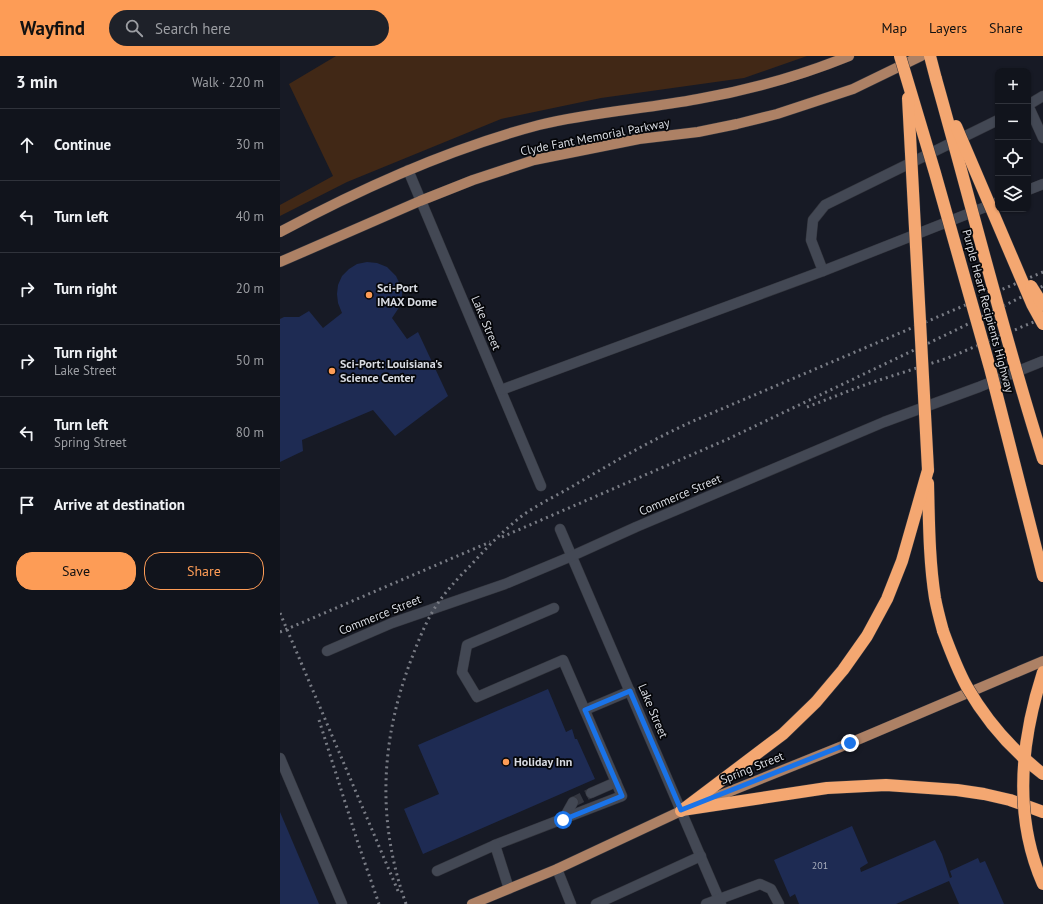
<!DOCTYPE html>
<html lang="en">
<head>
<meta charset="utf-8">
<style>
  :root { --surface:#11141c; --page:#1e2129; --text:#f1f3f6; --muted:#9c9ea3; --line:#30333b; --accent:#fd9c56 }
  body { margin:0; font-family:"PT Sans",sans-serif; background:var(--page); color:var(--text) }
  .controls { position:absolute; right:12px; top:12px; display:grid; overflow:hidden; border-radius:8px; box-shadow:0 1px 3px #0004 }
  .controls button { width:36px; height:36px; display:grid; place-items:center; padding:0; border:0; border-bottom:1px solid var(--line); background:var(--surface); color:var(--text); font:20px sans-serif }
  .stop { position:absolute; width:12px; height:12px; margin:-9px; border:3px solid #1a73e8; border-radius:50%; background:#fff }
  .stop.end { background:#1a73e8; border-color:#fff; box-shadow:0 1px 4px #0008 }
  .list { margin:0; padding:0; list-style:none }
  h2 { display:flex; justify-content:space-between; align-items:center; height:52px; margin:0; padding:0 16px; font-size:17px }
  h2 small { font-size:13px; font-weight:400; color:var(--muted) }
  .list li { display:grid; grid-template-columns:26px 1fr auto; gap:12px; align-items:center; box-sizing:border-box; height:72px; padding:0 16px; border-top:1px solid var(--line) }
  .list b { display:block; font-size:15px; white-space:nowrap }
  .list p { margin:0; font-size:13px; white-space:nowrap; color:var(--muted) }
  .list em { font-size:13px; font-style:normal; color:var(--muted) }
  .actions { display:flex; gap:8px; padding:12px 16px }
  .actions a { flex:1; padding:9px 0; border:1px solid var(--accent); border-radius:16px; text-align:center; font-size:14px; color:var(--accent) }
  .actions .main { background:var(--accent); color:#111 }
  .icon { flex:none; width:22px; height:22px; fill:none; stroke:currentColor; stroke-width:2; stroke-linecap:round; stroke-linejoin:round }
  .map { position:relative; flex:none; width:763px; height:848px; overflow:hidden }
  header { display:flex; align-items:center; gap:24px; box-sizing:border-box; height:56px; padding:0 20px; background:var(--accent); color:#111 }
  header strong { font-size:19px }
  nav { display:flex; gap:22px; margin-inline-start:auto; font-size:14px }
  .search { width:280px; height:36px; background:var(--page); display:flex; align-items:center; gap:10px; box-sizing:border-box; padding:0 14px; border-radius:22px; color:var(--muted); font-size:15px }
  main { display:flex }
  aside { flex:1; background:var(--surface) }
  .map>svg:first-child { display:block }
</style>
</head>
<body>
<header>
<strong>Wayfind</strong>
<div class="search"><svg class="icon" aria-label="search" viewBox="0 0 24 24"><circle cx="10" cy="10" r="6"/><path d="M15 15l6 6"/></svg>Search here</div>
<nav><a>Map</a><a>Layers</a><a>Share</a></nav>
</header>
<main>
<aside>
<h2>3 min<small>Walk · 220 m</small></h2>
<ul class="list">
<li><svg class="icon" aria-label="ahead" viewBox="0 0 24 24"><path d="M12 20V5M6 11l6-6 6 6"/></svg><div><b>Continue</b></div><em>30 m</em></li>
<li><svg class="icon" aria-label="left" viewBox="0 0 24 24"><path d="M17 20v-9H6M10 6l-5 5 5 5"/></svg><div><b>Turn left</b></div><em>40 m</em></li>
<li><svg class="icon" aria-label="right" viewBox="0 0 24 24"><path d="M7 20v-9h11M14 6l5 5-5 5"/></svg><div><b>Turn right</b></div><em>20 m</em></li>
<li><svg class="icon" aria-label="right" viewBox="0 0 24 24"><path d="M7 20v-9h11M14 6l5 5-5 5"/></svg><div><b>Turn right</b><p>Lake Street</p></div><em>50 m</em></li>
<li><svg class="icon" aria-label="left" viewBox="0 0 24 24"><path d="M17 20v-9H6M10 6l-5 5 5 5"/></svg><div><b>Turn left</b><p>Spring Street</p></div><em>80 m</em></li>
<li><svg class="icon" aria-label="arrive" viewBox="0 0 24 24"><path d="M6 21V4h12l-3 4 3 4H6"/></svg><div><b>Arrive at destination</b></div></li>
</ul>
<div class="actions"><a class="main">Save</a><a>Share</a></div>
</aside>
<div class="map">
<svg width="763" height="848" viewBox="0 0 763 848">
  <rect width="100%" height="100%" fill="#171a25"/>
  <polygon fill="#412816" points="56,0 527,0 464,22 321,42 221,63 67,126 0,160 0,149 53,120 9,28"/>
  <g fill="#1e2b53">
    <polygon points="87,206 97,207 107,211 116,220 122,233 122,242 120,250 112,262 127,283 138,276 168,340 115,380 93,354 22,384 23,395 0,406 0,263 4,261 19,261 29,255 43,272 62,257 58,247 57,238 58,229 62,220 69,213 77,208"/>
    <polygon points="268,633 286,676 292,673 295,683 297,683 315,723 143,798 124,753 159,738 138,689"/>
    <polygon points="0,756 39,848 0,848"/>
    <polygon points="572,770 588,807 580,812 581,816 655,784 662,798 670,822 672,821 670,815 698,802 700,807 705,805 724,848 679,848 669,825 616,848 519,848 515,838 510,841 494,804"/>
  </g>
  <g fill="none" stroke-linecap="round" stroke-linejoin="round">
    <polyline stroke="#343741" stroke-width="10" stroke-dasharray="10 5" stroke-linecap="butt" points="293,746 311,737"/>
    <defs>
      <g id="minor">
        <polyline points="748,49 763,82"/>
        <polyline points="748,49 763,40"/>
        <polyline points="128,114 261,430"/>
        <polyline points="748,134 763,128"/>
        <polyline points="543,215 531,184 533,164 545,149 718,64"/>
        <polyline points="221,334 543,215 718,146"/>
        <polyline points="280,473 441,848"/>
        <polyline points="47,595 112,567 225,528 292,500 356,471 604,366 699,331 763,305"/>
        <polyline points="305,654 350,635"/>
        <polyline points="0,702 62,848"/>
        <polyline points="311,737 336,726"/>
        <polyline points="283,764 293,746"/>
        <polyline points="215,789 342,740 283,604 197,641 182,616 187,589 274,552"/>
        <polyline points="277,813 291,848"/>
        <polyline points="157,815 215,789 229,833"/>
        <polyline points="316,848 421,800"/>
        <polyline points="426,848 480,828 491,833 499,848"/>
      </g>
      <g id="major">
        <path d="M 0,176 C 82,132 168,93 259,69 C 312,56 365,53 418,43 C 469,34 520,20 569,0"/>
        <polyline points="0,206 140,145 193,124 254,104 359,83 418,76 457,68 497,58 573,33 641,0"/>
        <polyline points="192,848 277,813 401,755 570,687 763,605"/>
      </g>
      <g id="highway">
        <polyline points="650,0 656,23"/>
        <path d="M 648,427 C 649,465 649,504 655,542 C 657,553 660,564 663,575"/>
        <polyline points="402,754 547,732 606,729 677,734 704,738 730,744 763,756"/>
        <polyline points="401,755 503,678 536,646 563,614 587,580 607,543 622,505 648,414"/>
      </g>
    </defs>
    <use href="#minor" stroke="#33353d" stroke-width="11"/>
    <use href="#major" stroke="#33353d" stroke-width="11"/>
    <use href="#highway" stroke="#33353d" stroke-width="13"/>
    <use href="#minor" stroke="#434854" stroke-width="10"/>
    <use href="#major" stroke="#ad8165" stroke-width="10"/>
    <use href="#highway" stroke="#f4a771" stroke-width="12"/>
    <g stroke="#797c85" stroke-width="3" stroke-dasharray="2 4" stroke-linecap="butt">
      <polyline points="527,351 587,328 668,302 763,262"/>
      <polyline points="222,481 448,383 678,273 763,230"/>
      <polyline points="0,557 118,835"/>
      <polyline points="0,576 210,486"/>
      <polyline points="39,664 78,787 99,848"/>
      <path d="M 126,848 C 97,766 100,686 131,604 C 138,586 145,567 156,550 C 166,535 178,522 191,509 C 207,491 224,474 243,459 C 260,447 280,438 298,427 C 335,405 372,384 411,366 L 763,216"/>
    </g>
    <defs>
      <g id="highway-bridge">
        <polyline points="620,0 655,117 710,312 763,520"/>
        <path d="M 656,23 C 692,150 723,278 763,403"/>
        <polyline points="628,42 648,414"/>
        <polyline points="676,70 752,248 763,268"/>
        <polyline points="751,230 763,249"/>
        <path d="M 663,575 C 670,594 677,613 687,631 C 706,664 733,695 763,718"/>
        <path d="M 763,616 C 741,684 733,760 763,828"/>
      </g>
    </defs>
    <use href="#highway-bridge" stroke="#33353d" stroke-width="13" stroke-linecap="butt"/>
    <use href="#highway-bridge" stroke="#f4a771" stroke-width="12"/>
  </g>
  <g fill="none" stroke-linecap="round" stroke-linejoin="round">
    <polyline stroke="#1a73e8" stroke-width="5" points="283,764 342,740 305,654 350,635 401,754 570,687"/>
  </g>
  <g fill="#fd9c56" stroke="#050609" stroke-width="1.5">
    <circle cx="89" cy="239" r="4"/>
    <circle cx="52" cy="315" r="4"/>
    <circle cx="226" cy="706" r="4"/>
  </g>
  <g text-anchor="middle" stroke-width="3.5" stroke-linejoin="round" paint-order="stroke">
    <g font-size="10" fill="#aaafbe">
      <text x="540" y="813">201</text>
    </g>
    <g font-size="12" fill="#d8dbe2" stroke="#050609">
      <text transform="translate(315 81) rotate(-11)" y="4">Clyde Fant Memorial Parkway</text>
      <text transform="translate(708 255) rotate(75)" y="4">Purple Heart Recipients Highway</text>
      <text transform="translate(206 267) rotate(67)" y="4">Lake Street</text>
      <text transform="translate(400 439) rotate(-23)" y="4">Commerce Street</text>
      <text transform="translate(100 559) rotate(-22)" y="4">Commerce Street</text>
      <text transform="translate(373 655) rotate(67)" y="4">Lake Street</text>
      <text transform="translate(472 712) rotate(-22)" y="4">Spring Street</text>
    </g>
    <g font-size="12" font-weight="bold" fill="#d8dbe2" stroke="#050609" text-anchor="start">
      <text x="97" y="236">Sci-Port<tspan x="97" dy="14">IMAX Dome</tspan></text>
      <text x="60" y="312">Sci-Port: Louisiana's<tspan x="60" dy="14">Science Center</tspan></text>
      <text x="234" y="710">Holiday Inn</text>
    </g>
  </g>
</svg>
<div class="controls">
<button>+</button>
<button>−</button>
<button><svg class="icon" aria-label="locate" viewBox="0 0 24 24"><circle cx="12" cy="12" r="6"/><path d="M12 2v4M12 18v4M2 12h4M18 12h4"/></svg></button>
<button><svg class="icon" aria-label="layers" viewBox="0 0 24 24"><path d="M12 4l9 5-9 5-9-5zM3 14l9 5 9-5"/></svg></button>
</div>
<div class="stop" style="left:283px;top:764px"></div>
<div class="stop end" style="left:570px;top:687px"></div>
</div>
</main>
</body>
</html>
